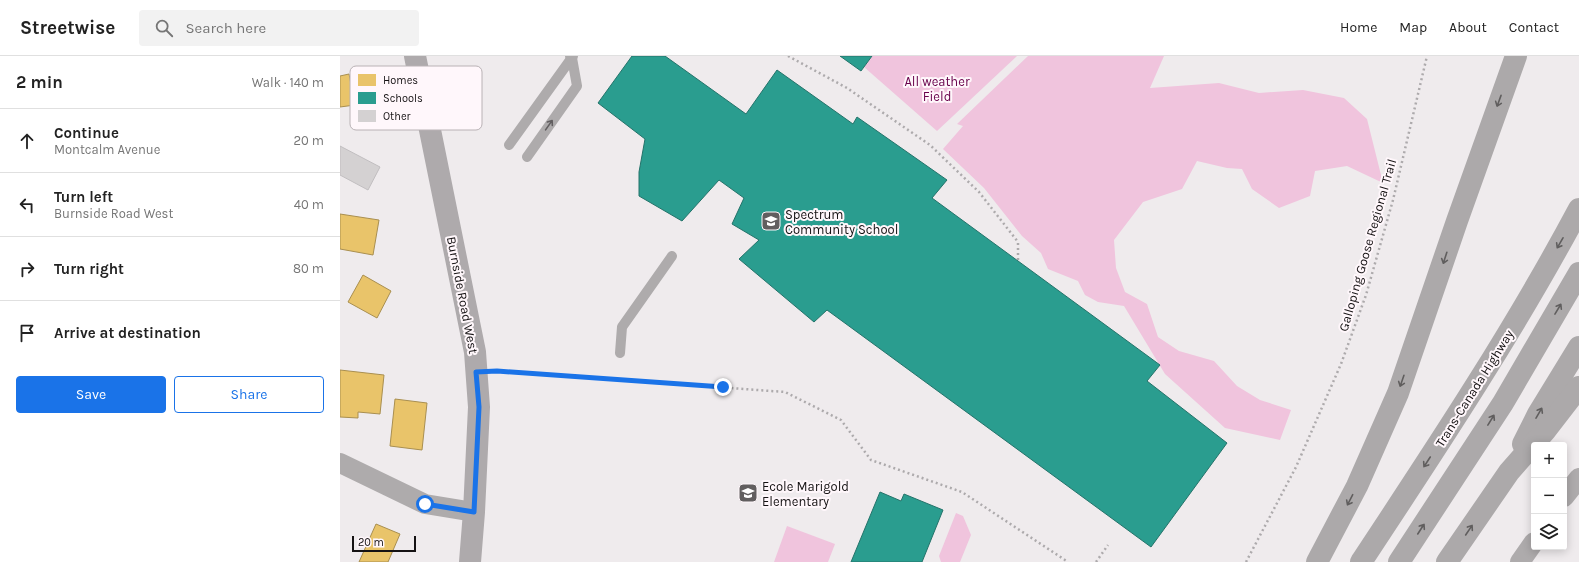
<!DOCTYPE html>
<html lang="en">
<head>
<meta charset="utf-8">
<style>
  :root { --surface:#fff; --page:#f2f2f2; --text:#222; --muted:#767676; --line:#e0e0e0; --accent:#1a73e8 }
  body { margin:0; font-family:Karla,sans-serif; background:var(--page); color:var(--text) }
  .controls { position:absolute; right:12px; bottom:12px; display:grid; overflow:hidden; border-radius:4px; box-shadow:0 2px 10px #0003 }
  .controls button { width:36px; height:36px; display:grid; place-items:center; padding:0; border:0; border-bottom:1px solid var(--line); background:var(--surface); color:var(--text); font:20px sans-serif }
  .scale { position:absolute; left:12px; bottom:10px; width:64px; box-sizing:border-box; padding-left:4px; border:2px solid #151213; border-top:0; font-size:11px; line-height:14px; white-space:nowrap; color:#151213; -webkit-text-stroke:3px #fff7fb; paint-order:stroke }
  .stop { position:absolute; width:12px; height:12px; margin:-9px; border:3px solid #1a73e8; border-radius:50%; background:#fff }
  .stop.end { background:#1a73e8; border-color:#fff; box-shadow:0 1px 4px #0008 }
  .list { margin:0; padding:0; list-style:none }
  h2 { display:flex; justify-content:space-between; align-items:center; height:52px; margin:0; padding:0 16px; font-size:17px }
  h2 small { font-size:13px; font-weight:400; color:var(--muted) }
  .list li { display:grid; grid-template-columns:26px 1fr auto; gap:12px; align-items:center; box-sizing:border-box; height:64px; padding:0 16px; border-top:1px solid var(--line) }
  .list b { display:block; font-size:15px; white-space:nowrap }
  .list p { margin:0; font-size:13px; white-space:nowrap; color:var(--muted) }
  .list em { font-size:13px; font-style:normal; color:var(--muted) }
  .actions { display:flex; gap:8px; padding:12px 16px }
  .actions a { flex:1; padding:9px 0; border:1px solid var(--accent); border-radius:4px; text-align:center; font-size:14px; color:var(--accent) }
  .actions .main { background:var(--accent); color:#fff }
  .icon { flex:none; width:22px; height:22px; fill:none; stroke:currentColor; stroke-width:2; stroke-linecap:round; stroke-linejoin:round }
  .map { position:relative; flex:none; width:1239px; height:506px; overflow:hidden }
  header { display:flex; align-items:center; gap:24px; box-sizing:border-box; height:56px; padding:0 20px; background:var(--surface); border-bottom:1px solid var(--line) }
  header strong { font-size:19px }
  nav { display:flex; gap:22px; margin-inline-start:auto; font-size:14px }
  .search { width:280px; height:36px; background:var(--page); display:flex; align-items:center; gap:10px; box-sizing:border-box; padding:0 14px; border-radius:4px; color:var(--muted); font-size:15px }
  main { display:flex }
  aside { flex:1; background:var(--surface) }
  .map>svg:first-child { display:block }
</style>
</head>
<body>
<header>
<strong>Streetwise</strong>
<div class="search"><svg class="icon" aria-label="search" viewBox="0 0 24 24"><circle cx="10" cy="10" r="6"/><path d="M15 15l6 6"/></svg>Search here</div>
<nav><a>Home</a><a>Map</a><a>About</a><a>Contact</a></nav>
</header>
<main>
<aside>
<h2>2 min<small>Walk · 140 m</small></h2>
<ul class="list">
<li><svg class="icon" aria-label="ahead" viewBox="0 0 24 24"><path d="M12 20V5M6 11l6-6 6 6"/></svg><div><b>Continue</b><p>Montcalm Avenue</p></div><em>20 m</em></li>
<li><svg class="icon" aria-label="left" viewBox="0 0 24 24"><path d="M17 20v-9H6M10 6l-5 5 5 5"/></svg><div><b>Turn left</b><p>Burnside Road West</p></div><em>40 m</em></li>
<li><svg class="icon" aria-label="right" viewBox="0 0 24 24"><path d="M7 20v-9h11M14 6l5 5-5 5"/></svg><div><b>Turn right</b></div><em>80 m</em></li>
<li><svg class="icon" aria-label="arrive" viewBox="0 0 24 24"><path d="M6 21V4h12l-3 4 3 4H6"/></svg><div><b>Arrive at destination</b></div></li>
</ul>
<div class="actions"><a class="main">Save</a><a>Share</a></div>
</aside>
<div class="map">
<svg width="1239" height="506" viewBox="0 0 1239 506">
  <rect width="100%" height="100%" fill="#efebed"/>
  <g fill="#f0c4dd">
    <polygon points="532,0 677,0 597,75 524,11"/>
    <polygon points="688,0 824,0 810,32 879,27 919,37 963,34 1004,42 1027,63 1043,127 1007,110 975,115 970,140 939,152 912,133 902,113 887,112 857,105 842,133 803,146 774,184 776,212 785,236 807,248 818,281 839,295 874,305 897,330 920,344 951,354 940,384 885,372 825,318 784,250 758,246 745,239 738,225 708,213 701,197 682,180 644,132 603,93 623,70 617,68"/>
    <polygon points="616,457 623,460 631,479 620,506 601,506 599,500"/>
    <polygon points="447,470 495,488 488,506 434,506"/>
  </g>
  <g fill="#e9c46a" stroke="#a98f50">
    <polygon points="9,18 15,49 0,51 0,20"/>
    <polygon points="0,158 39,164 33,199 0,193"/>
    <polygon points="23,219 51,235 37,262 8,246"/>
    <polygon points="0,314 44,319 40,358 18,356 18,362 0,361"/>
    <polygon points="55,343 87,347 82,394 50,390"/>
    <polygon points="36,468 60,478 48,506 19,506"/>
  </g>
  <g fill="#2a9d8f" stroke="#24736a">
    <polygon points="292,0 325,0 406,58 437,14 513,68 517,61 607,124 592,142 820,309 807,325 887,387 811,491 487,254 474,266 399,203 419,184 392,168 404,142 379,124 342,165 299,140 299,116 305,83 258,47"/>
    <polygon points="500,0 532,0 521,15"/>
    <polygon points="540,436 561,445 564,438 603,454 582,506 511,506"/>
  </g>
  <polygon fill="#d4d1d2" stroke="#c1bec0" points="0,90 40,111 28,134 0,119"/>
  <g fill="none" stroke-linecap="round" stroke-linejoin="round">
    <g stroke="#adaaac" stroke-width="2.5" stroke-dasharray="2 3" stroke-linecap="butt">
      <polyline points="448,0 507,32 590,89 639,136 678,186 678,205"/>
      <polyline points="157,315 445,336 501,364 531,404 622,436 728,506"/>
      <polyline points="756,506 768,489"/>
      <polyline points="906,506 956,411 1001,308 1026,239 1053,144 1087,0"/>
    </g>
    <g stroke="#aeabac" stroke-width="10">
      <polyline points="89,68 125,58"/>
      <polyline points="169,89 233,0"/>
      <polyline points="187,101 237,30 232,2 230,0"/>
      <polyline points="280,297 282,271 332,200"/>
    </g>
    <g stroke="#aeabac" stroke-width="20">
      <polyline points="0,407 85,448 134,456"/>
      <polyline points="1224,441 1239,422"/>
      <polyline points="1180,506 1194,486"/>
    </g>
    <polyline stroke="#aeaaac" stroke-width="22" points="75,0 135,296 139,351 134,456 130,506"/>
    <g stroke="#aca9aa" stroke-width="22">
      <polyline points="1183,388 1198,358 1239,291"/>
      <polyline points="977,506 1017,430 1058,337 1117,165 1176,0"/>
      <path d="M 1021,506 C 1097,391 1174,275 1239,153"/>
      <polyline points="1059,506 1163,347 1239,217"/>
      <polyline points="1107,506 1169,416 1205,375 1239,331"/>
    </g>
  </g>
  <defs><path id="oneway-shaft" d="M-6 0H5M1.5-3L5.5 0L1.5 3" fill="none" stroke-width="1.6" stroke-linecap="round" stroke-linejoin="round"/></defs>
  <g stroke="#605e5e">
    <use href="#oneway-shaft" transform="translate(1159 45) rotate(110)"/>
    <use href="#oneway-shaft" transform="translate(1220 187) rotate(120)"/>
    <use href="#oneway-shaft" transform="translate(1105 202) rotate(108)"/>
    <use href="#oneway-shaft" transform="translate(1218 253) rotate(-59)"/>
    <use href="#oneway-shaft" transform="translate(1062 325) rotate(109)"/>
    <use href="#oneway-shaft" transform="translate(1199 357) rotate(-60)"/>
    <use href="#oneway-shaft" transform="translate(1151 364) rotate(-58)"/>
    <use href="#oneway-shaft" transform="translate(1087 406) rotate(123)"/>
    <use href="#oneway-shaft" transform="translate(1010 444) rotate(117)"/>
    <use href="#oneway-shaft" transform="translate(1081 473) rotate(-57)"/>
    <use href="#oneway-shaft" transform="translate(1129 474) rotate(-56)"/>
  </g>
  <use stroke="#625e60" href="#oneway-shaft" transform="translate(209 69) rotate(-55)"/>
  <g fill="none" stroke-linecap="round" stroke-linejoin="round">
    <polyline stroke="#1a73e8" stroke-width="5" points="85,448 134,456 139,351 136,316 157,315 383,331"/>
  </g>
  <defs>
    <symbol id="school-square" viewBox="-11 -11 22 22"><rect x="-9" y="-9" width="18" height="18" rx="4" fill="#615e5f" stroke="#fff7fb"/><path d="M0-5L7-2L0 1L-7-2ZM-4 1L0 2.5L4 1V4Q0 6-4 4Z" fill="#fff"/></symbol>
  </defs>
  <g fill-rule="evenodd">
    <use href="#school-square" x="420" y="154" width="22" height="22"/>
    <use href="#school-square" x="397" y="426" width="22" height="22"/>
  </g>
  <g text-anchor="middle" stroke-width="4" stroke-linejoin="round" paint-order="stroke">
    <g font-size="13" fill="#68004b" stroke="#fff7fb">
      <text x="597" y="30">All weather<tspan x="597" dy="15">Field</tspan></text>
    </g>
    <g font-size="13" fill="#151213" stroke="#fff7fb" text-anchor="start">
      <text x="445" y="163">Spectrum<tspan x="445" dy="15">Community School</tspan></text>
      <text x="422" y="435">Ecole Marigold<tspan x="422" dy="15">Elementary</tspan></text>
    </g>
    <g font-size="13" fill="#151213" stroke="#fff7fb">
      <text transform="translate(1027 189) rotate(-74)" y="5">Galloping Goose Regional Trail</text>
      <text transform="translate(123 239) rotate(79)" y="5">Burnside Road West</text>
      <text transform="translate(1134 332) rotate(-58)" y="5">Trans-Canada Highway</text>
    </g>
  </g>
  <rect x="10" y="10" width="132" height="64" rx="6" fill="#fff7fb" stroke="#b9b2b5" stroke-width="1"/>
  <rect x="18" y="18" width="18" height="12" fill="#e9c46a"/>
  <rect x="18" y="36" width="18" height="12" fill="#2a9d8f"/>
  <rect x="18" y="54" width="18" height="12" fill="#d4d1d2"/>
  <g font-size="11" fill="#151213">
    <text x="43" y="28">Homes</text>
    <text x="43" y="46">Schools</text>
    <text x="43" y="64">Other</text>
  </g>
</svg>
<div class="controls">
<button>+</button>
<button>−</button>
<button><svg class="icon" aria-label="layers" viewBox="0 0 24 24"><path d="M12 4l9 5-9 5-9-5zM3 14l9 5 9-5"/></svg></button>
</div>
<div class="scale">20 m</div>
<div class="stop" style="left:85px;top:448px"></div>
<div class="stop end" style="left:383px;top:331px"></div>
</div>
</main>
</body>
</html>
